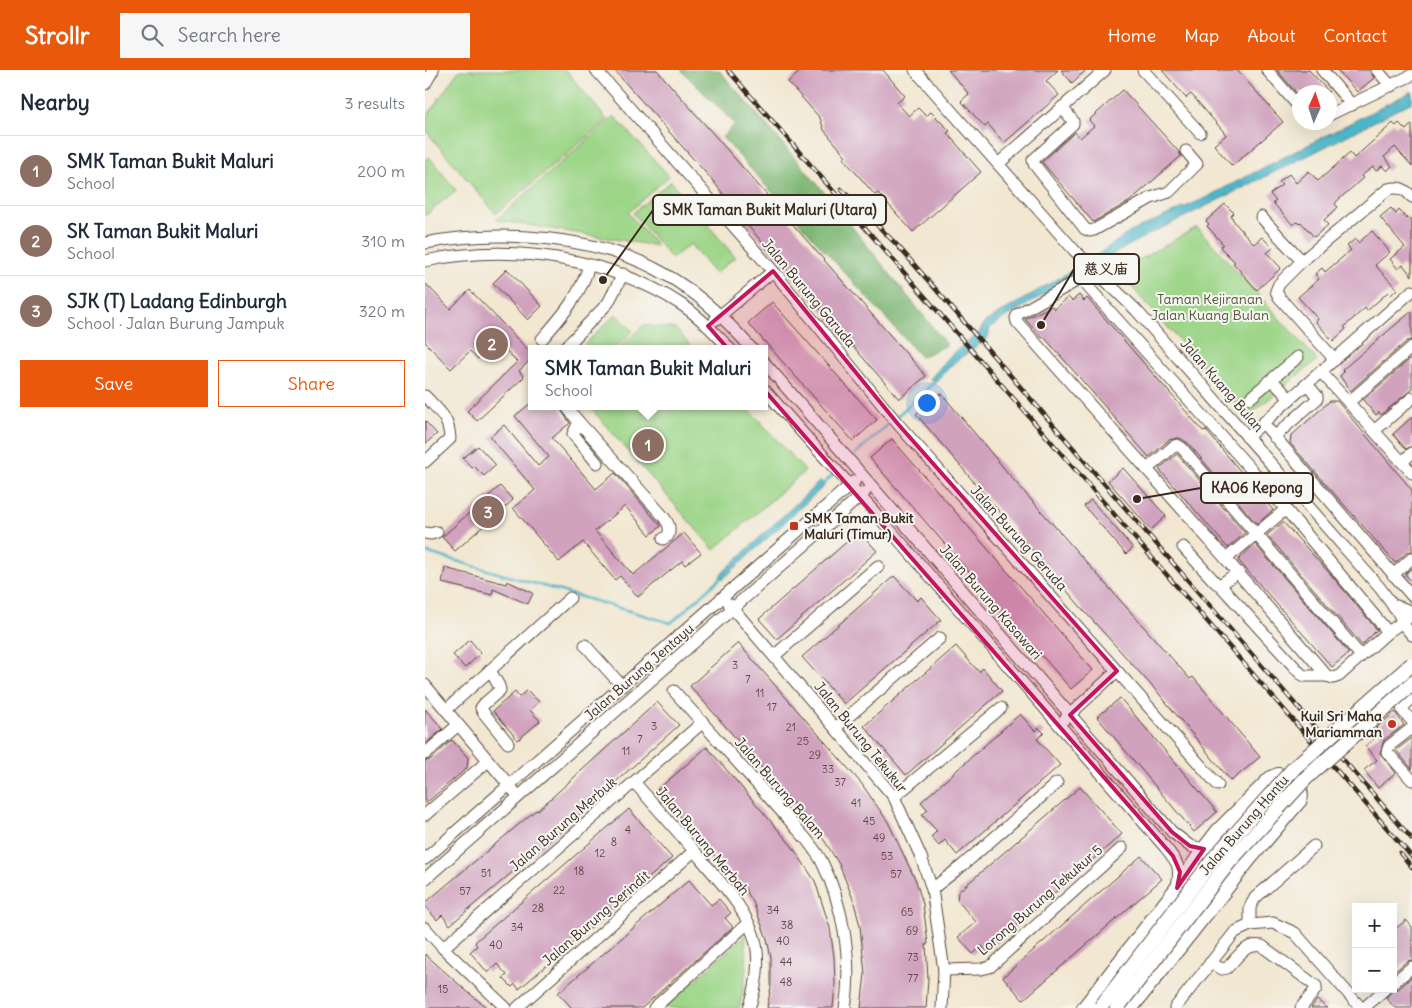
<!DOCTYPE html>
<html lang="en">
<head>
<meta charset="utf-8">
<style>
  :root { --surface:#fff; --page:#f6f6f7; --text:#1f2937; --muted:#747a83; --line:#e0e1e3; --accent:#ea580c }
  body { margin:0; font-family:Delius,"LXGW WenKai TC",sans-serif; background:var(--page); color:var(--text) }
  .controls { position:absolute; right:15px; bottom:15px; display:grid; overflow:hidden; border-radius:0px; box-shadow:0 5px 20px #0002 }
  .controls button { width:45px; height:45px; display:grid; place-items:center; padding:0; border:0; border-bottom:1px solid var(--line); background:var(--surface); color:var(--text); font:25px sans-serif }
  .compass { position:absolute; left:867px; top:15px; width:45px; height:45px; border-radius:50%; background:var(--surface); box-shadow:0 5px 20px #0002; rotate:3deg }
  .you { position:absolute; left:501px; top:332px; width:18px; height:18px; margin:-12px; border:4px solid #fff; border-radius:50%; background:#1a73e8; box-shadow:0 0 0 8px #1a73e833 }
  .badge { display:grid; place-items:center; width:32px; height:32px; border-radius:50%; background:var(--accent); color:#fff; font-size:16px; font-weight:700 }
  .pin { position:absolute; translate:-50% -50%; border:2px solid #fff; box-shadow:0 1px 5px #0006 }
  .popup { position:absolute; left:103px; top:275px; width:240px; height:65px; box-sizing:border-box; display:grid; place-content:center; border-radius:0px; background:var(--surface); filter:drop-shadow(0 1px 4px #0005); font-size:16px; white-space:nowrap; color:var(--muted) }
  .popup b { font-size:19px; color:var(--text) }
  .popup::after { content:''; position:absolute; left:50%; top:100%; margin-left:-10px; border:10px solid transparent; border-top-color:var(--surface) }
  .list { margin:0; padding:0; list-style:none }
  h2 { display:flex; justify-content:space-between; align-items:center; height:65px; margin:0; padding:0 20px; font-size:21px }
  h2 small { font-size:16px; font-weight:400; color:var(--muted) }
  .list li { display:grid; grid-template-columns:32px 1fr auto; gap:15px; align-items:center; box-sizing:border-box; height:70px; padding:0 20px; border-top:1px solid var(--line) }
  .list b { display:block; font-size:19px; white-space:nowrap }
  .list p { margin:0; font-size:16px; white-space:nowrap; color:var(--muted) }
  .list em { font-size:16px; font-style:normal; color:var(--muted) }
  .actions { display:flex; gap:10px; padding:15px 20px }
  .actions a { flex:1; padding:11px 0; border:1px solid var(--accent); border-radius:0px; text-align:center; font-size:18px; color:var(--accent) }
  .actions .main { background:var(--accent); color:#fff }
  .icon { flex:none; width:28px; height:28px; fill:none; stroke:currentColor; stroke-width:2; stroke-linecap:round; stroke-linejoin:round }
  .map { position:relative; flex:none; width:987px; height:938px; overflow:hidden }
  header { display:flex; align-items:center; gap:30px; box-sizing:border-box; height:70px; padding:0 25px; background:var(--accent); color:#fff }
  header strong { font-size:24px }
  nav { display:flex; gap:28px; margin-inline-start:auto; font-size:18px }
  .search { width:350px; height:45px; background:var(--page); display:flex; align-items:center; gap:12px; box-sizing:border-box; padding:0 18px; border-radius:0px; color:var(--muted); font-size:19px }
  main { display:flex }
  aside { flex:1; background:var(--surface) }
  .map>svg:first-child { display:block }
</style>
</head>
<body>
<header>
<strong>Strollr</strong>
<div class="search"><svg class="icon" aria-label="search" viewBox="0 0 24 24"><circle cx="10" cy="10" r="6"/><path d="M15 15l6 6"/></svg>Search here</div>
<nav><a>Home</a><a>Map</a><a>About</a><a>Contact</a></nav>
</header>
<main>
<aside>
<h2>Nearby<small>3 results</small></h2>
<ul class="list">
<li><span class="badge" style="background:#8d6e63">1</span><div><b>SMK Taman Bukit Maluri</b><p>School</p></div><em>200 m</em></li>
<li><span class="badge" style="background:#8d6e63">2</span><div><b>SK Taman Bukit Maluri</b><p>School</p></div><em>310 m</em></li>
<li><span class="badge" style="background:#8d6e63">3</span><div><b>SJK (T) Ladang Edinburgh</b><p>School · Jalan Burung Jampuk</p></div><em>320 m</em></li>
</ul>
<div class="actions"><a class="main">Save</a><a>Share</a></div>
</aside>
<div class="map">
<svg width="987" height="938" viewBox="0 0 987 938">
  <rect width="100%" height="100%" fill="#f6f6f2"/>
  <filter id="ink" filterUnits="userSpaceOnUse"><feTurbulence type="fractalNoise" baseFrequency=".02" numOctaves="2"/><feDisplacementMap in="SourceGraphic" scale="10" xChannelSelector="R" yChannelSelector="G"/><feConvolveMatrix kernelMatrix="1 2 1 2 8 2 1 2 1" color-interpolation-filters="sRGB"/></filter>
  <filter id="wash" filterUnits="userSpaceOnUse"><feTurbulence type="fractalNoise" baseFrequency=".0096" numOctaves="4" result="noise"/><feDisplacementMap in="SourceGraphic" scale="20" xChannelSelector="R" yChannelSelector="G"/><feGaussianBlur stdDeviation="1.12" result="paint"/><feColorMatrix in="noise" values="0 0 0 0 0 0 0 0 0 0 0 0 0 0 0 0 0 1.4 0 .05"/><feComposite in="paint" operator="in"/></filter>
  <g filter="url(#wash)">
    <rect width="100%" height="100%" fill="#f2e7d1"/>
    <g fill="#9ed689" stroke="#6c8054">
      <polygon points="34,0 141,0 182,50 71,144 0,60 0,49"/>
      <polygon points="189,46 244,106 203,143 232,176 71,150"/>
      <polygon points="4,87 31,120 0,146 0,90"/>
      <polygon points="246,111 310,187 290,204 265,174 247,189 208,143"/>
      <polygon points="772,157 892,290 823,346 693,202"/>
      <polygon points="191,244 208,261 189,279 163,279 159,275"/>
      <polygon points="219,255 251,259 268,279 193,279"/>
      <polygon points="164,336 321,336 380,401 289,480"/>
      <path d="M 320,865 C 323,892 321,911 314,938 L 239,938 Z"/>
    </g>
    <polygon fill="#7eb775" stroke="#5c704a" points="256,0 294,0 395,117 522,275 496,287 297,67 310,54"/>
    <g fill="#4bb5c9" stroke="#437074">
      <polygon points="987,21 987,32 898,78 715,169 579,248 565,258 563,268 531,291 510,312 505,309 526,285 554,263 560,252 669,187 705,162 778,129"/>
      <polygon points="395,411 399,414 399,416 298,509 295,505"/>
    </g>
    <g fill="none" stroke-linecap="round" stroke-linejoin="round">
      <g stroke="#4bb5c9" stroke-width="2.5">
        <polyline points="471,347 510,312"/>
        <polyline points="427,387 467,351"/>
        <polyline points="398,414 410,403"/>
        <polyline points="0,482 246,553 298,506"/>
      </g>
    </g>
    <g id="blocks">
      <g fill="#d0a2be">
        <polygon points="189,0 232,0 501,306 474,329 297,126 299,125 288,111"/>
        <polygon points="377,0 458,0 480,26 472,33 484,46 493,38 501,46 506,42 525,61 522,63 556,102 488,162 453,123 450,125 418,88 421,86 399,60 395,48 363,12"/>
        <polygon points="523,0 633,0 621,11 634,25 579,73 563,54 560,57 536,31 544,24"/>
        <polygon points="636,0 661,0 647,13"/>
        <polygon points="737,0 812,0 858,52 807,96 789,75 801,65 799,62 766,24 761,28"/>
        <polygon points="852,0 884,0 904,22 874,22 874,26"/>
        <polygon points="912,0 945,0 949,8 932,22"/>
        <polygon points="698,20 754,82 756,86 705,131 668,152 617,92 650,62 655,68 669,56 664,50"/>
        <polygon points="968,53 971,56 974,53 981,60 987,54 987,96 970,77 959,87 967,96 962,101 957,96 951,101 948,97 936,106 938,108 911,132 910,134 913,137 899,150 903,155 889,167 876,152 874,154 872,152 868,155 848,133 851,131 845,124 857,115 854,112 864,104 871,113 884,101 893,111 925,83 929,88"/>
        <polygon points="800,134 809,143 806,146 810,153 829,174 837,167 848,178 842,183 856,198 832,220 808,193 810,192 795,177 798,174 782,156 784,154 781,151"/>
        <polygon points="966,138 971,144 974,140 982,149 983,147 987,152 987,206 978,195 973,199 965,189 980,177 955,147"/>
        <polygon points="947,161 965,182 950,195 972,219 966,225 963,222 942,241 940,238 919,257 921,259 908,271 891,252 893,249 873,227 894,209 890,204 897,198 900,202 926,180 922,176 930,169 933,173"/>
        <polygon points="82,199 117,236 103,250 68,213"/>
        <polygon points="0,213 25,239 45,220 107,284 107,288 94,301 99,307 52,351 42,341 92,292 72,271 53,289 45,281 26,299 0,272"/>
        <polygon points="654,225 659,231 662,228 778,361 781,360 784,364 848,440 832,454 763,373 755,368 752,368 744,370 724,387 619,267 617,268 600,249 627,236 629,239 643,227 647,231"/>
        <polygon points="347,232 452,350 428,371 323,253"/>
        <polygon points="987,241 987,270 982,271 925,321 915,306 919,302 917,300"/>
        <polygon points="987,287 987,319 956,345 954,342 951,345 938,330"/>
        <polygon points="516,323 593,415 765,609 768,607 835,687 806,711 735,625 660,542 491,344"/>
        <polygon points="905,331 912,331 987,420 987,481 982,482 970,493 865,373 866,366"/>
        <polygon points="107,332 107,336 134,337 145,353 127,368 171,419 190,403 235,455 236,456 225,465 200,436 170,461 208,505 259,463 276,483 260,495 257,491 213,527 195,506 190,510 158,472 134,492 88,438 110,420 65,367 79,355 113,396 124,387 90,346"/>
        <polygon points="987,347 987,376 981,379 968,364"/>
        <polygon points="0,351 12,364 0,374"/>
        <polygon points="467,369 668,600 646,619 445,388"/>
        <polygon points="53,376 71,395 59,406 49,396 47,398 38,388"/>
        <polygon points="752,384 820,463 803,478 734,399"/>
        <polygon points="698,398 741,446 726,460 683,411"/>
        <polygon points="75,416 88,430 30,481 17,467"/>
        <polygon points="666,430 708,478 701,484 659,436"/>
        <polygon points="858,452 908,507 952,560 937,575 842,465"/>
        <polygon points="434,461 452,481 352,569 334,549"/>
        <polygon points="830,474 924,583 907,597 813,490"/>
        <polygon points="20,498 81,514 82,511 108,523 103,534 68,519 67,525 17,513"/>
        <polygon points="987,498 987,512 980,504"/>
        <polygon points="469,506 492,531 496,527 516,550 419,634 377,587"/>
        <polygon points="45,570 56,583 40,598 28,585"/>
        <polygon points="313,573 436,713 463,752 491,811 498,834 503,874 501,874 503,909 501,938 436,938 440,904 435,856 428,829 414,794 399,770 392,763 393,762 265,616"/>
        <polygon points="531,576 554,602 558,598 577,621 481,705 439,656"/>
        <polygon points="102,620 114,632 105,640 115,651 93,670 68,641 90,622 94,627"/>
        <polygon points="695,628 792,742 769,762 672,647"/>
        <polygon points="232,632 254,655 136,761 25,855 17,845 12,850 0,836 0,833 111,740 112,741"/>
        <polygon points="0,639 18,659 0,674"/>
        <polygon points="970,642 979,655 959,670 955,683 971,703 953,718 939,700 952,690 940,676 956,663 951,658"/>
        <polygon points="595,644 610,661 614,658 619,663 612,669 635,695 532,785 520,770 514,776 506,767 512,761 497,745 503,740 496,732"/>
        <polygon points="987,668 987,699 971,680"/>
        <polygon points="27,670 43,688 42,698 0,734 0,691 5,690"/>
        <polygon points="282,677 367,776 390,811 405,858 409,887 410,914 408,938 342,938 346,917 346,888 342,869 328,832 319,817 318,818 232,720"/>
        <polygon points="655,717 697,764 562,882 557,876 548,884 533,867 551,852 532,830 533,822"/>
        <polygon points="204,739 247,788 94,919 90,914 87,917 78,908 82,905 72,894 63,903 45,882 52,876 50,872"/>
        <polygon points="716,786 737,809 598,930 578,907"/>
        <polygon points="264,810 286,835 294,829 306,843 300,848 308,857 217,938 147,938 133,923"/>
        <polygon points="981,850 987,857 987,890 982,891 968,903 968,861"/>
        <polygon points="0,884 38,918 62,938 0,938"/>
        <polygon points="987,907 987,938 970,938 961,928 967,920 973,919"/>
        <polygon points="892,930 902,938 886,938"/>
      </g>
    </g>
  </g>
  <g filter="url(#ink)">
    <use href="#blocks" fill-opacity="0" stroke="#564639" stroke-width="1"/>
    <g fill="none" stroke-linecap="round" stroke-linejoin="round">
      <defs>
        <g id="minor">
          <polyline points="171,0 348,201 473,354 793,715"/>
          <polyline points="490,0 649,180 711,240 955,518 974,544 977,553 987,565"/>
          <polyline points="718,0 775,63"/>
          <polyline points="842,0 874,37"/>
          <polyline points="897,0 927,35"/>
          <polyline points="952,0 966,16"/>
          <polyline points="0,14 8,0"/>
          <polyline points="637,37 648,51 648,54 608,90 609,94 660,159 665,161 669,160 726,128 744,122 772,94 761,81"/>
          <polyline points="904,45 987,5"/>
          <polyline points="573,94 680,0"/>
          <polyline points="836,147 877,191"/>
          <path d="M 0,173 C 73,159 172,165 238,203 C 272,222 301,249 327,279"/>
          <path d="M 0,191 C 85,173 184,187 257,235 C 275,247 290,263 305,279"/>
          <polyline points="669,201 593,244 591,248 592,252 801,489 902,606 908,608 914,606 963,562 982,549"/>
          <polyline points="656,209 848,424 963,562"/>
          <polyline points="290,250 348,201"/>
          <path d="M 117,269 C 137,246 156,225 164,195"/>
          <polyline points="139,279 183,233 198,204"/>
          <path d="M 910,290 L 854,227 L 851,221 L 854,214 L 877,191 L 963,119 C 974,116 980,119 987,127"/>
          <polyline points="339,292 747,762 765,776 779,779"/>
          <polyline points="896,302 987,403"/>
          <polyline points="847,310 865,329"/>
          <path d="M 339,319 C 378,365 420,409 460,454 C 554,561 647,669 740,777 C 753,793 756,796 752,817"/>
          <path d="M 0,326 C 14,341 24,347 25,369 L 0,392"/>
          <polyline points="825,328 873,287"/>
          <polyline points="924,332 987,277"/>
          <polyline points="141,336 153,351 153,354 148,364 172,393"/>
          <path d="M 153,351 L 238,446 C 243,453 246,457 243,466 L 238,469"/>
          <polyline points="838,353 987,526"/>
          <polyline points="949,361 987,328"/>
          <polyline points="822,367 987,221"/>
          <polyline points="849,367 892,329 892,326 882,314"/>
          <polyline points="977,392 987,383"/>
          <polyline points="722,399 748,377 752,375 757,378 936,586"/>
          <polyline points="0,463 6,464 12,462"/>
          <polyline points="758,477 791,513 795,515 813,502"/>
          <polyline points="801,489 861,439"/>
          <polyline points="968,505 987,488"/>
          <polyline points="795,515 876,604 880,606 902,606"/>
          <polyline points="304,534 469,727 496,787 507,819 519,900 517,938"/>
          <polyline points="160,575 197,616"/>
          <polyline points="349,586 453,496"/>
          <polyline points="65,600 74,616 75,620 59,634 56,638 58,642 83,673"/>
          <polyline points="0,615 89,721"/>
          <path d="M 249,621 L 382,770 C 387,777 393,784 397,792 C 418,834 428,892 420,938"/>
          <polyline points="987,628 977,638 978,641 987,651"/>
          <polyline points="21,640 145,528"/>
          <polyline points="640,649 692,601"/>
          <polyline points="410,658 515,568"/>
          <polyline points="987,658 964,676 962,682 987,710"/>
          <polyline points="0,684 33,655"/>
          <path d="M 209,712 C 232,738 255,764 277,790 C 297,814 324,842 331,874 C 335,894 331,919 324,938"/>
          <polyline points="469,727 576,638"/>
          <polyline points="0,745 63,691"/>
          <polyline points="0,789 430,411"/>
          <polyline points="0,809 440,422"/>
          <polyline points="507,819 538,795 632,713"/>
          <polyline points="825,855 825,837 830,828 889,776"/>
          <polyline points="0,858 18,878 81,938"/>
          <polyline points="18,878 278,652"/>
          <path d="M 785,893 L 797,899 L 802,898 C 813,887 820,873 837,876 L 891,916 L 891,919 L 876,938"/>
          <polyline points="519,900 556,899 565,897 697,778"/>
          <polyline points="968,913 987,897"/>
          <polyline points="92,938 269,781"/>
          <polyline points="229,938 323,853"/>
          <polyline points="750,938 810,862 825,855 848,853 870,863 936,938"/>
          <polyline points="939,938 960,919"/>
        </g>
        <g id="major">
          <polyline points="970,537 987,543"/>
          <path d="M 659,938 L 752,818 L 779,779 L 793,761 L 846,708 L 853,705 C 865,706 879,718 875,730 L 826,787 L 706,938"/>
        </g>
      </defs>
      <use href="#minor" stroke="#564639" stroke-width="13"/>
      <use href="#major" stroke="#564639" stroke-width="16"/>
      <use href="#minor" stroke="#fff" stroke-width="11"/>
      <use href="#major" stroke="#fff" stroke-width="14"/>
      <defs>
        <g id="rail">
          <polyline points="303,0 987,787"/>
          <polyline points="416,119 472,175 514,223 987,769"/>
          <polyline points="975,783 987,797"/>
        </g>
      </defs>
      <use href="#rail" stroke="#3b2a1e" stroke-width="4.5"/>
      <use href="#rail" stroke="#f6f6f2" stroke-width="2.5" stroke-dasharray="8" stroke-linecap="butt"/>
      <defs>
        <g id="major-bridge">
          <polyline points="675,938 791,786 869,698 987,594"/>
          <polyline points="692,938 805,791 881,708 987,614"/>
        </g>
      </defs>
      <use href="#major-bridge" stroke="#564639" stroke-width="16" stroke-linecap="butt"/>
      <use href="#major-bridge" stroke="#fff" stroke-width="14"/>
    </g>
  </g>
  <path fill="#c2185b" fill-opacity="0.2" stroke="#c2185b" stroke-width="4" stroke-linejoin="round" d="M 348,201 L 473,354 L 692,601 L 645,645 L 747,762 L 765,776 L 779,779 L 752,818 L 755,802 L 748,786 L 283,256 Z"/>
  <g fill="#c8321e" stroke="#f6f6f2" stroke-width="2">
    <rect x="364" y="451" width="10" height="10" rx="2.5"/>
    <circle cx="967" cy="654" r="5"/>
  </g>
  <g text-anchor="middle" stroke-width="4" stroke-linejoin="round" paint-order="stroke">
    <g font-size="11" fill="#604846">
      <text x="310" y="599">3</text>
      <text x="323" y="613">7</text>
      <text x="335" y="627">11</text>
      <text x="347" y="641">17</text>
      <text x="229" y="660">3</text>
      <text x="366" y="661">21</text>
      <text x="215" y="673">7</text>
      <text x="378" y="675">25</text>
      <text x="201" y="685">11</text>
      <text x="390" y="689">29</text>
      <text x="403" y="703">33</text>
      <text x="415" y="716">37</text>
      <text x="431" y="737">41</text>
      <text x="444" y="755">45</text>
      <text x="203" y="764">4</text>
      <text x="454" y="772">49</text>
      <text x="189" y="776">8</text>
      <text x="175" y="787">12</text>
      <text x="462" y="790">53</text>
      <text x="154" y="805">18</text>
      <text x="61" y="807">51</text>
      <text x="471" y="808">57</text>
      <text x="134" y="824">22</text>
      <text x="40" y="825">57</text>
      <text x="113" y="842">28</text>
      <text x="348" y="844">34</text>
      <text x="482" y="846">65</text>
      <text x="362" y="859">38</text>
      <text x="92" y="861">34</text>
      <text x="487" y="865">69</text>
      <text x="358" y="875">40</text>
      <text x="71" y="879">40</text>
      <text x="488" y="891">73</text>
      <text x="361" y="896">44</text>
      <text x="488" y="912">77</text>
      <text x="361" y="916">48</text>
      <text x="18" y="923">15</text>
    </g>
    <g font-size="14" fill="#3b2a1e" stroke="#f6f6f2">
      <text transform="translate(384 223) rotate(50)" y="5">Jalan Burung Garuda</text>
      <text transform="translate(797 315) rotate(49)" y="5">Jalan Kuang Bulan</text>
      <text transform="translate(594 468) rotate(48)" y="5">Jalan Burung Geruda</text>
      <text transform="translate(566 532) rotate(49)" y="5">Jalan Burung Kasawari</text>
      <text transform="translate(214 602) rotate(-41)" y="5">Jalan Burung Jentayu</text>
      <text transform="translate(436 667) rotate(51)" y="5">Jalan Burung Tekukur</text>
      <text transform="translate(355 718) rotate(49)" y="5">Jalan Burung Balam</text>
      <text transform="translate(138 754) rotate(-41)" y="5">Jalan Burung Merbuk</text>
      <text transform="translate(819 755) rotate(-49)" y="5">Jalan Burung Hantu</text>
      <text transform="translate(278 771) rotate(50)" y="5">Jalan Burung Merbah</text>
      <text transform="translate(615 830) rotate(-41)" y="5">Lorong Burung Tekukur 5</text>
      <text transform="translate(171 848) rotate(-41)" y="5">Jalan Burung Serindit</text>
    </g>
    <g font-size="14" fill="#545539" stroke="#f6f6f2">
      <text x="785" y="234">Taman Kejiranan<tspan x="785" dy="16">Jalan Kuang Bulan</tspan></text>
    </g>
    <g font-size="14" font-weight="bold" fill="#3b2a1e" stroke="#f6f6f2" text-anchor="start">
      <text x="379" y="453">SMK Taman Bukit<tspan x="379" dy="16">Maluri (Timur)</tspan></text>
      <text x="957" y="651" text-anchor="end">Kuil Sri Maha<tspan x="957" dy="16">Mariamman</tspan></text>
    </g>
  </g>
  <path fill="none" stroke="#3b2a1e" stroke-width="2" d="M178 210L228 140M616 255L649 199M712 429L776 418"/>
  <g fill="#3b2a1e" stroke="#f6f6f2" stroke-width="2">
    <circle cx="178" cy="210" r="5"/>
    <circle cx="616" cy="255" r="5"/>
    <circle cx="712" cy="429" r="5"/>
  </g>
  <g fill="#f6f6f2" stroke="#3b2a1e" stroke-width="2">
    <rect x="228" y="125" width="233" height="30" rx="5"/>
    <rect x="649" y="184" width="65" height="30" rx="5"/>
    <rect x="776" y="403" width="112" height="30" rx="5"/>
  </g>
  <g font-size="15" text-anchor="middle" font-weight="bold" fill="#3b2a1e">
    <text x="345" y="145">SMK Taman Bukit Maluri (Utara)</text>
    <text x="681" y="204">慈义庙</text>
    <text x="832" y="423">KA06 Kepong</text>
  </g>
</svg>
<div class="controls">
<button>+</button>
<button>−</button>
</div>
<svg class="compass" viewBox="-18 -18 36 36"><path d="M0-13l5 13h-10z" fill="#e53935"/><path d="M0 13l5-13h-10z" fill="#747a83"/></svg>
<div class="you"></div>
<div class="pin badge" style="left:223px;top:375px;background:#8d6e63">1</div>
<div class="popup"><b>SMK Taman Bukit Maluri</b>School</div>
<div class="pin badge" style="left:67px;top:274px;background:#8d6e63">2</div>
<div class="pin badge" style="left:63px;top:442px;background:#8d6e63">3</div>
</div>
</main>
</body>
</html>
